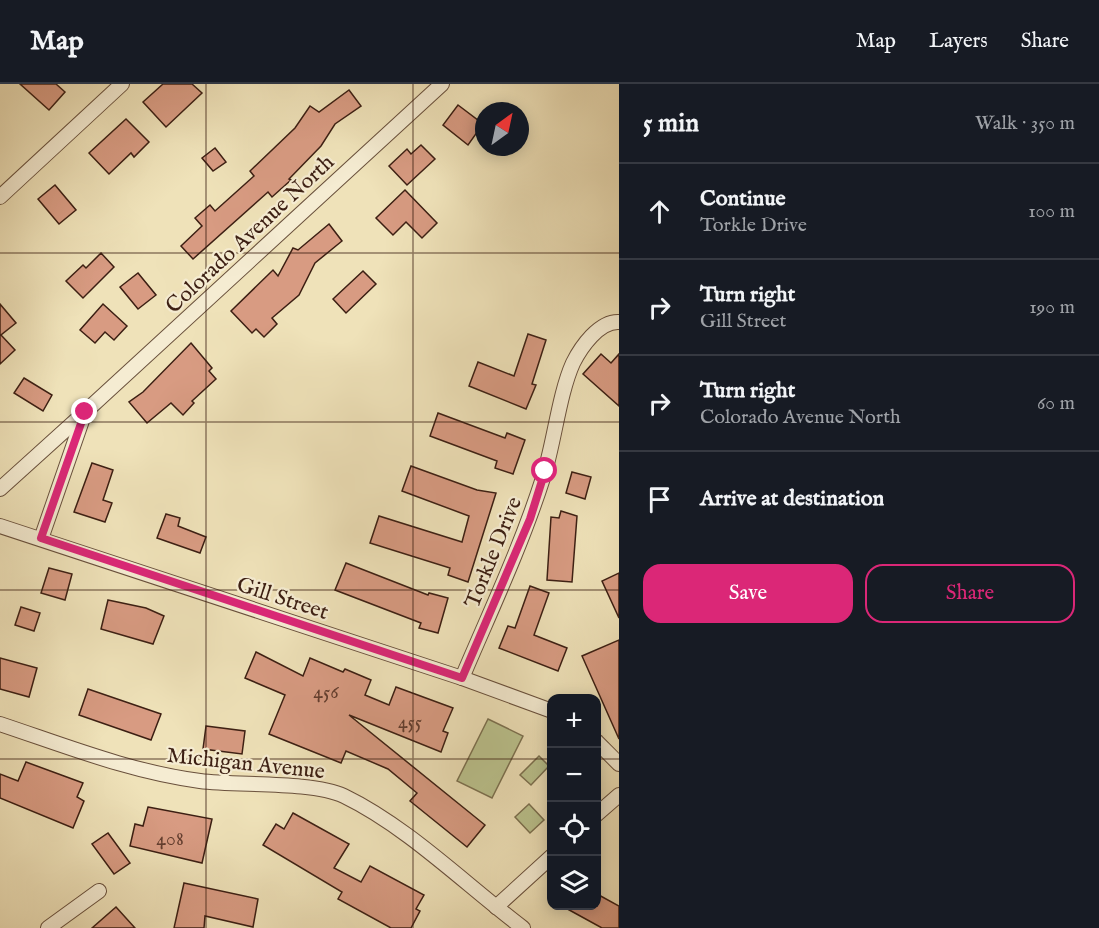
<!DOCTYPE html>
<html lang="en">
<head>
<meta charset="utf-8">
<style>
  :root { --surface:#171b24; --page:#242831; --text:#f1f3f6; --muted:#9ea1a6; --line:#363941; --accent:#db2777 }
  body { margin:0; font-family:"IM FELL English",serif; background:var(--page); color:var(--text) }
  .controls { position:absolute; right:18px; bottom:18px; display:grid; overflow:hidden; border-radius:12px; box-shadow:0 3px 15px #0003 }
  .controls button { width:54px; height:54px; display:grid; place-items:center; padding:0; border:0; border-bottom:2px solid var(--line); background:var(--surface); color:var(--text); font:30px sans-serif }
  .compass { position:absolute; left:475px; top:18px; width:54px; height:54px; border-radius:50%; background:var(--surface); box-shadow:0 3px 15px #0003; rotate:33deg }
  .stop { position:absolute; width:18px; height:18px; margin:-14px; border:4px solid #db2777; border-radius:50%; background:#fff }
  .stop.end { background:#db2777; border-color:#fff; box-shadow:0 2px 6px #0008 }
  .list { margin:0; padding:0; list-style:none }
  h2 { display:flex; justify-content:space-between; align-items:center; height:78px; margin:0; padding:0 24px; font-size:26px }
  h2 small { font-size:20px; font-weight:400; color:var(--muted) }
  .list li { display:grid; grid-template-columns:39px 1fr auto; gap:18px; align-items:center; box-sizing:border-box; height:96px; padding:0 24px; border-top:2px solid var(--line) }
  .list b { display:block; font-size:22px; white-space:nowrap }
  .list p { margin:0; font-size:20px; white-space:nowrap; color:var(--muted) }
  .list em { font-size:20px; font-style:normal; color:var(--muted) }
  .actions { display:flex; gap:12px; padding:18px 24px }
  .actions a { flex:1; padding:14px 0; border:2px solid var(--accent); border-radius:18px; text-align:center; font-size:21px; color:var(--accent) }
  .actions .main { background:var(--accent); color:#fff }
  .icon { flex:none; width:33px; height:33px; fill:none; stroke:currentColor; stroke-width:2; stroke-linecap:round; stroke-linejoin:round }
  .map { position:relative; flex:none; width:619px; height:844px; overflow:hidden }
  header { display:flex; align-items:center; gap:36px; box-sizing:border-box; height:84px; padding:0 30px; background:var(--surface); border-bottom:2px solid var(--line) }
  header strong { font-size:28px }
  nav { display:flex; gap:33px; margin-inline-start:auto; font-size:21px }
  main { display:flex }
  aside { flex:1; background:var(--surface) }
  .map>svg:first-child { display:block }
</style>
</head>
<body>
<header>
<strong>Map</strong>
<nav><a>Map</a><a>Layers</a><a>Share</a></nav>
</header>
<main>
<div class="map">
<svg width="619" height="844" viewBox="0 0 619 844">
  <rect width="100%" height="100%" fill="#efe2b9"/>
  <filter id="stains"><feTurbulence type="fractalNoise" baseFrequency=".00333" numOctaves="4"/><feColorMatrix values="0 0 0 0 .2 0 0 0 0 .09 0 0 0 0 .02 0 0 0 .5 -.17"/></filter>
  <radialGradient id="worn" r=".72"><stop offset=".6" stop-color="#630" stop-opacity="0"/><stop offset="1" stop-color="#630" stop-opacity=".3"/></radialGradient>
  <g fill="#bbc38e" stroke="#7c7150" stroke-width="1.5">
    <polygon points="488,635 523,652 492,714 457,697"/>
    <polygon points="539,672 549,682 531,701 520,691"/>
    <polygon points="529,720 544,736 530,749 515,733"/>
  </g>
  <g fill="#d89b82" stroke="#3c1f13" stroke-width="1.5">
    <polygon points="20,0 56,0 65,8 49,26"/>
    <polygon points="163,0 192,0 202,9 166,43 143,18"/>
    <polygon points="349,6 361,22 335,40 321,62 289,95 291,96 272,113 268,108 193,175 181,162 202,142 195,134 210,121 215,127 254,92 250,87 295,44 310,22 319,28"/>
    <polygon points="458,21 483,40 468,61 443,41"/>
    <polygon points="126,35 149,58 134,73 131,69 109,90 89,69"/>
    <polygon points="421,61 435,75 407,101 389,82 407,65 411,70"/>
    <polygon points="215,64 226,78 213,87 202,74"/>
    <polygon points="55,101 76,126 59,140 38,115"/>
    <polygon points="405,106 437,139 422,154 406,138 393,151 376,134"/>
    <polygon points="329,140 342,157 315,179 299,211 272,234 277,240 264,253 256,245 252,249 231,227 273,186 278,192 293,164 298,166"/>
    <polygon points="101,169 114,183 83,214 66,197 83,181 86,184"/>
    <polygon points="363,187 376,200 346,229 333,215"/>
    <polygon points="138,189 156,211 138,225 120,203"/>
    <polygon points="0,220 16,239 1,251 15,266 0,280"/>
    <polygon points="103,220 127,242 114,256 105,248 95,259 80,246"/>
    <polygon points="528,250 546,256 532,300 536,301 526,325 469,302 478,278 514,292"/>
    <polygon points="191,259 212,284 209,287 216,295 192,317 194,319 183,331 171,319 147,339 129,318 143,308"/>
    <polygon points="601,270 611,279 619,270 619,322 583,290"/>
    <polygon points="24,294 52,311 43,327 14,309"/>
    <polygon points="438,329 505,354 507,349 525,356 513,390 495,384 497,377 430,352"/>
    <polygon points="92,379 113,386 103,416 112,419 105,438 74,428"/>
    <polygon points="411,382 477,406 496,409 468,498 448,491 450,484 370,459 379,432 462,458 469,432 402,407"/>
    <polygon points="572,388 591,393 585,415 566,409"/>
    <polygon points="561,427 577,432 572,498 547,496 551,433 559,434"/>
    <polygon points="166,430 180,434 178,442 206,453 200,469 157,454"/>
    <polygon points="346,479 428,511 429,509 448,514 438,549 419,544 421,539 335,506"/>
    <polygon points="49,484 72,490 65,516 41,509"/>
    <polygon points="619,489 619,534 602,497"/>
    <polygon points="530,502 549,509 534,551 567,564 558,587 499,564 508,542 515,544"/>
    <polygon points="108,516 146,524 164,532 153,560 101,545"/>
    <polygon points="21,523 40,529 34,547 15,541"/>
    <polygon points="619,556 619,655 582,572"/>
    <polygon points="256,568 303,592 310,574 343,588 345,585 371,596 365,611 389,621 396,603 453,624 443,647 448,649 441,668 349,631 485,741 467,763 410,717 417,709 388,685 346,667 341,679 269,650 285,611 245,594"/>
    <polygon points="0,574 37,584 29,613 0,605"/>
    <polygon points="88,605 161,630 151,656 79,631"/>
    <polygon points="206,642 245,647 242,670 203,665"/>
    <polygon points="26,678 83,699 77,713 84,717 73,744 0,714 0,690 18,697"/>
    <polygon points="148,723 212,735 202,779 130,762 135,740 143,742"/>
    <polygon points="293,729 349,760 334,784 361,798 370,782 424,811 416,825 420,827 411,844 391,844 338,815 342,808 263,761 276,740 284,745"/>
    <polygon points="108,749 130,779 114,790 92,760"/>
    <polygon points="184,799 258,815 253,843 205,832 204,844 174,844"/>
    <polygon points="597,810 619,822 619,844 602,844 562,822 597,822"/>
    <polygon points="116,823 135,844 92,844"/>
  </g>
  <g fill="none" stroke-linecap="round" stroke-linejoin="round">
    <defs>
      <g id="minor">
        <polyline points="0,113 122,0"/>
        <polyline points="0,405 83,330"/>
        <polyline points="0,442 462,594 552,627"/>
        <polyline points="41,455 85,328 442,0"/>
        <path d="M 462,594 C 490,528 521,463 543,394 C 554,360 559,310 573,279 C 581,263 599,237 619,238"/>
        <path d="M 0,640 C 66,662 131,688 200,697 C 238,702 312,697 344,712 C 408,743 466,801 523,844"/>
        <polyline points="596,657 619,680"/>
        <polyline points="596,731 619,711"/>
        <polyline points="496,823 552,772"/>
        <polyline points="48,844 99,807"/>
      </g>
    </defs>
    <use href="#minor" stroke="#69503c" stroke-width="16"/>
    <use href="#minor" stroke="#f5ecd2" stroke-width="14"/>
  </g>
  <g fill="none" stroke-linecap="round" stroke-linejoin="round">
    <polyline stroke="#db2777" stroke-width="8" points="85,328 41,454 462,594 530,435 545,387"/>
  </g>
  <path fill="none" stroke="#3c1f13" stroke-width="1.5" stroke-opacity="0.55" d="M 206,0 L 206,844M 413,0 L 413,844M 0,169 L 619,169M 0,338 L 619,338M 0,506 L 619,506M 0,675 L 552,675M 596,675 L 619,675"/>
  <g text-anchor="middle" stroke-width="4.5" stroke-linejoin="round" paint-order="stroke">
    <g font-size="20" fill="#633e2f">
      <text x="326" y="614">456</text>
      <text x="410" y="644">455</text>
      <text x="170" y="761">408</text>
    </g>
    <g font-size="22" fill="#3c1f13" stroke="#f5ecd2">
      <text transform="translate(249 149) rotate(-43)" y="8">Colorado Avenue North</text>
      <text transform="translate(492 468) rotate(-68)" y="8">Torkle Drive</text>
      <text transform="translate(283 513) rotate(18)" y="8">Gill Street</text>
      <text transform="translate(246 678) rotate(6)" y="8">Michigan Avenue</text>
    </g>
  </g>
  <rect width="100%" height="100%" filter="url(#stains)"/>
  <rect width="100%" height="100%" fill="url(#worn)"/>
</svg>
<div class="controls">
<button>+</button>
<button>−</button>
<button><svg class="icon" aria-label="locate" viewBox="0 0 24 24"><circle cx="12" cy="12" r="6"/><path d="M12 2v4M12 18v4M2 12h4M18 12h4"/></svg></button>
<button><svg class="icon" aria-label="layers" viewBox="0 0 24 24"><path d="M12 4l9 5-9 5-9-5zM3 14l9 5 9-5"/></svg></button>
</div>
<svg class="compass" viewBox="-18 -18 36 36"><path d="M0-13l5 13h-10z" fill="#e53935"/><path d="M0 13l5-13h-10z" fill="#9ea1a6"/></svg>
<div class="stop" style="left:545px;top:387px"></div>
<div class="stop end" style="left:85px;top:328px"></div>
</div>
<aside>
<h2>5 min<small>Walk · 350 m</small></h2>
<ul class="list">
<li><svg class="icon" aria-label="ahead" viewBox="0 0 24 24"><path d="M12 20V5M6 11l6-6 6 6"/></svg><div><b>Continue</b><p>Torkle Drive</p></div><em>100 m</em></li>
<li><svg class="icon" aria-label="right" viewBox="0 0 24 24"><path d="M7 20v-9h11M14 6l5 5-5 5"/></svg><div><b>Turn right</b><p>Gill Street</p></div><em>190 m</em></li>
<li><svg class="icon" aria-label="right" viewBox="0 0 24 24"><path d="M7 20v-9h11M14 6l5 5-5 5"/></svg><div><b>Turn right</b><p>Colorado Avenue North</p></div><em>60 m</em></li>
<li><svg class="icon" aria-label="arrive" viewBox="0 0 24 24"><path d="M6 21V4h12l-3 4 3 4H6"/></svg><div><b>Arrive at destination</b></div></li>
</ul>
<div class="actions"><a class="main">Save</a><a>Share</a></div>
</aside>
</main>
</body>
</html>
